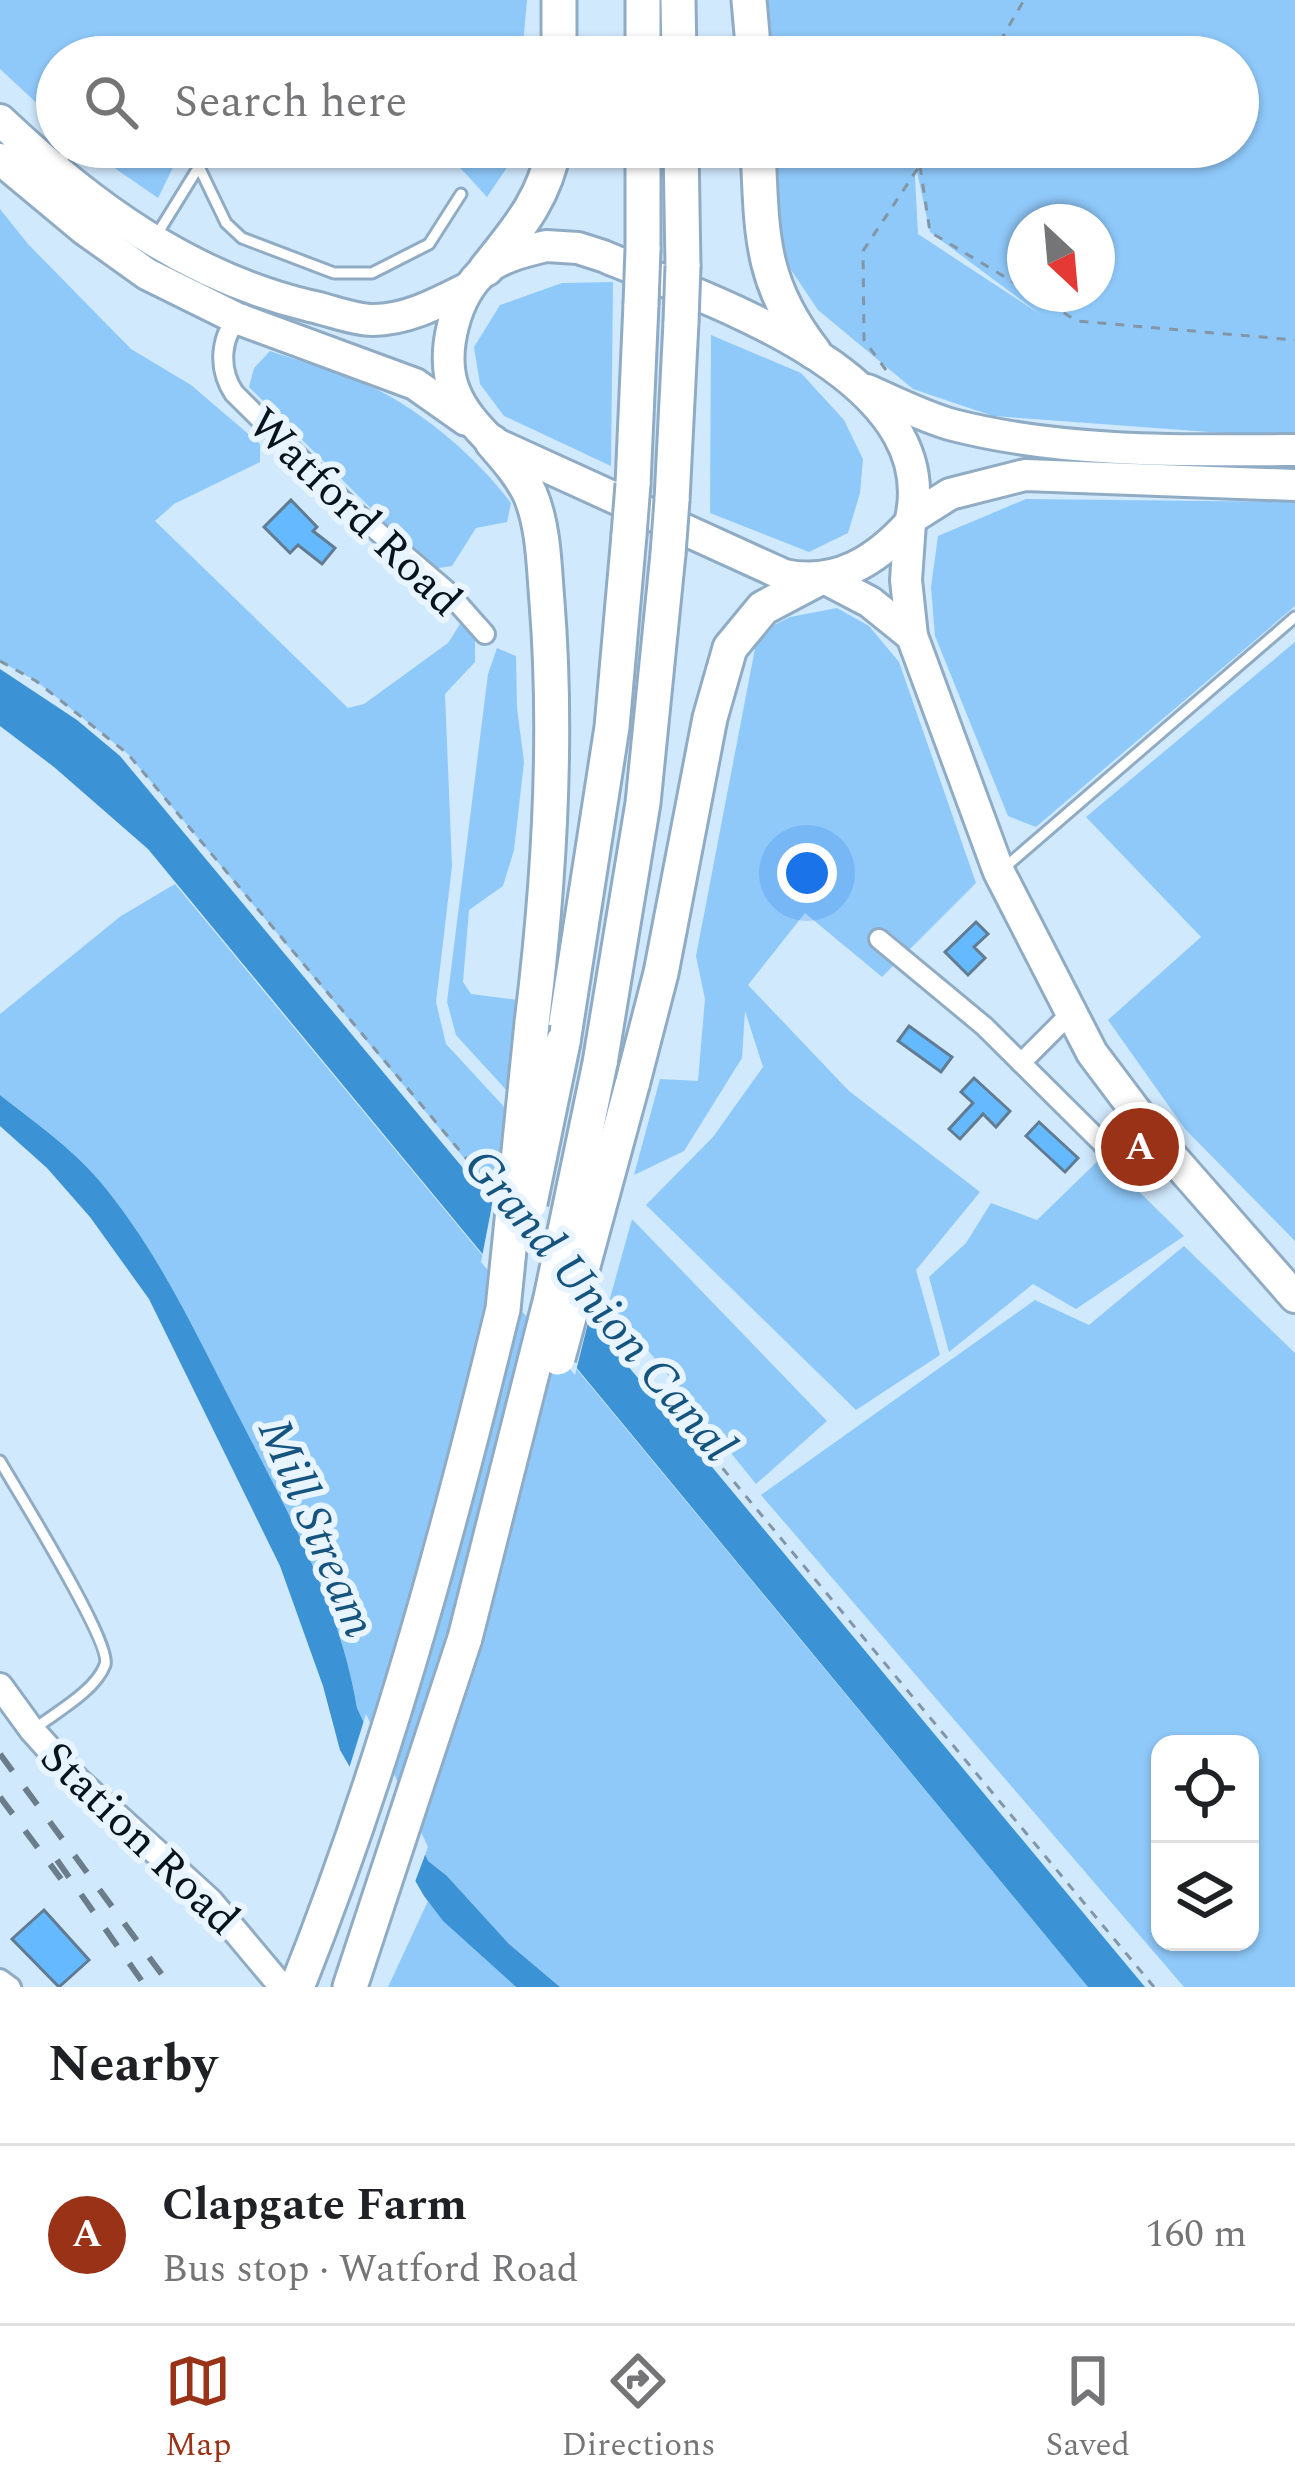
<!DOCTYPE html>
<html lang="en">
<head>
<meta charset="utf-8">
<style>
  :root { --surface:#fff; --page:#f2f2f2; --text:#202124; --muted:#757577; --line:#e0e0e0; --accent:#9a3217 }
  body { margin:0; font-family:Spectral,serif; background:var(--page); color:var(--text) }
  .controls { position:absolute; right:36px; bottom:36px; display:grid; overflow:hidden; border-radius:24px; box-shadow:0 3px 9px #0004 }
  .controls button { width:108px; height:108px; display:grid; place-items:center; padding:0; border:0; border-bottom:3px solid var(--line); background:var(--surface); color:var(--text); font:60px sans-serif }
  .compass { position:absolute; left:1007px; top:204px; width:108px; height:108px; border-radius:50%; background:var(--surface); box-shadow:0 3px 9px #0004; rotate:154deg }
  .you { position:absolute; left:807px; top:873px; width:42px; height:42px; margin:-30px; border:9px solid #fff; border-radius:50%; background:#1a73e8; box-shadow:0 0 0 18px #1a73e833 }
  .badge { display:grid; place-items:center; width:78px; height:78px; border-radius:50%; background:var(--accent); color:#fff; font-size:39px; font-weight:700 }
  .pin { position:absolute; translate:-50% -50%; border:6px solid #fff; box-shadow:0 3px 12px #0006 }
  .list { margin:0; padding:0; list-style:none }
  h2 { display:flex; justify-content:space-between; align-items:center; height:156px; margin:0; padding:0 48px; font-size:51px }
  h2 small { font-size:39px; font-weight:400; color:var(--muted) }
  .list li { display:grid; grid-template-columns:78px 1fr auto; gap:36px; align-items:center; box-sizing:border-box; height:180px; padding:0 48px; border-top:3px solid var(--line) }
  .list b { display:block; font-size:45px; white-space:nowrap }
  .list p { margin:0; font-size:39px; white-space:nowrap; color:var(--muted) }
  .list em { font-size:39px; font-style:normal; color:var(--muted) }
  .icon { flex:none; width:66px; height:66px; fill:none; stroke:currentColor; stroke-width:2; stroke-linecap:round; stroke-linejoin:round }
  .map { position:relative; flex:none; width:1295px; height:1987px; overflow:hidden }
  .search { position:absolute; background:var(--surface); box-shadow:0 3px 9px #0004; left:36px; right:36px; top:36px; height:132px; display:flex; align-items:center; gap:30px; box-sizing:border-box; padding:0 42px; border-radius:66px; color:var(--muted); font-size:45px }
  .sheet { height:336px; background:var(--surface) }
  nav { display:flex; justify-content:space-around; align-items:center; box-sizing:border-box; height:168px; border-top:3px solid var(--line); background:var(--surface); font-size:33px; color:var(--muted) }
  nav a { display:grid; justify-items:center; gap:6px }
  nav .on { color:var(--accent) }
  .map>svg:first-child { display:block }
</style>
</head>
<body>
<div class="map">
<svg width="1295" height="1987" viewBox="0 0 1295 1987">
  <rect width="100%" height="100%" fill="#d1e9fd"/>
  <g fill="#8fc9fa" fill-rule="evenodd">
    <polygon points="0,0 527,0 522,57 57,57 57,122 0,69"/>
    <path d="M 765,0 L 1295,0 L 1295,434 L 1264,436 L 993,416 L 913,389 L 818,310 L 777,249 L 778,147 L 1238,147 L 1238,57 L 770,57 ZM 914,158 L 930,232 L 1041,315 L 918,234 ZM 1025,222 L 1097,222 L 1097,294 L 1025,294 Z"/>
    <polygon points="84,147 183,147 158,198"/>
    <polygon points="441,147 515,147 514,157 487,197"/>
    <polygon points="0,209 28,244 131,349 191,385 260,444 260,462 174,504 155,521 348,708 364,704 448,643 462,621 475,636 475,662 445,694 452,866 436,1002 446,1044 507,1110 494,1194 128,754 36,681 0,661"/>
    <polygon points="613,282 611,466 504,416 480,384 474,347 500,305 562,283"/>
    <polygon points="711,335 801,373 844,420 863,459 860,493 848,533 809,552 710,513"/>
    <path d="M 270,351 C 305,363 343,373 376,389 C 426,414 477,458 511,503 L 507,522 L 476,528 L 452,566 L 432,569 L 249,387 L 254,368 Z"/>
    <polygon points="1026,499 1295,502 1295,606 1036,827 1008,816 935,636 931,587 938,536"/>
    <polygon points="837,608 869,626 899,662 976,883 882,977 805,913 748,985 849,1091 980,1192 916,1270 940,1355 856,1410 646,1205 713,1137 763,1067 745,1011 742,1058 684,1151 634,1175 660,1079 698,1081 705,999 696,956 758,633 790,617"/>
    <polygon points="1295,642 1295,1241 1185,1129 1108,1020 1201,937 1086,817"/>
    <polygon points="497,648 516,656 517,708 524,762 514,850 503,886 469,910 463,982 471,994 519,1000 508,1092 456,1035 447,1002 488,674"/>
    <path d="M 175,884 L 1088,1987 L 560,1987 L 509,1944 L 447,1876 L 428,1862 L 357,1708 C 340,1603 285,1507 237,1413 C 195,1332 157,1248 97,1178 C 69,1146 33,1121 0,1095 L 0,1014 L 121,916 Z"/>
    <polygon points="1103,1156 1184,1236 1076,1309 1033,1284 949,1352 929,1277 966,1243 991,1203 1037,1220"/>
    <polygon points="632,1219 827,1421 756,1484 609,1302"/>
    <path d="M 1184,1246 L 1295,1353 L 1295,1987 L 1184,1987 L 761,1495 L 1035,1300 L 1089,1325 ZM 1160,1744 L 1250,1744 L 1250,1942 L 1160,1942 Z"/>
    <polygon points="428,1901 443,1921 516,1987 388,1987"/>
  </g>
  <g fill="#3b92d4">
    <polygon points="0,669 77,720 120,756 1145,1987 1088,1987 148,849 54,767 0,726"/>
    <path d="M 0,1095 C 33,1121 69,1146 97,1178 C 157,1248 195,1332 237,1413 C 285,1507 340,1603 357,1708 L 428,1861 L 447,1876 L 509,1944 L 560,1987 L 516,1987 L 443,1921 L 424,1896 L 340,1750 L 323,1686 L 280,1566 L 149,1299 L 90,1217 L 47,1168 L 0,1126 Z"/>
  </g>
  <g fill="#d1e9fd">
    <polygon points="494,1195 591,1311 575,1375 481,1262"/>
    <polygon points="366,1714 428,1847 412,1890 347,1775"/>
  </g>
  <g fill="#65baff" stroke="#607b92" stroke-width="3">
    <polygon points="291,500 317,527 313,531 335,548 322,564 298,545 290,553 264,527"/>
    <polygon points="976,922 988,934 974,947 985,958 968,975 945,952"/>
    <polygon points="909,1026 952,1057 941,1072 898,1041"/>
    <polygon points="974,1078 1010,1111 996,1127 983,1114 960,1139 949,1129 973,1103 961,1092"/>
    <polygon points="1039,1122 1078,1158 1065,1172 1026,1136"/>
    <polygon points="44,1910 89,1960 59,1987 12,1939"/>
  </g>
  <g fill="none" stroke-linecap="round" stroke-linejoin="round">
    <defs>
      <g id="service">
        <polyline points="57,166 71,147"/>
        <polyline points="199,167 226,223 242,238 334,273 372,273 429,244 461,194"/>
        <polyline points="156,236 211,147"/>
        <polyline points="1003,869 1295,617"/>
        <path d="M 0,1461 C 16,1489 113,1644 105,1665 C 95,1691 58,1711 37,1727"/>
      </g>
      <g id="minor">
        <path d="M 243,314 C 219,334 218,369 234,393 L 350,508 L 446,590 L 485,634"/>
        <polyline points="879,939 984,1026 1120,1161"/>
        <polyline points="1021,1063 1072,1012"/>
        <polyline points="0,1979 11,1987"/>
      </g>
      <polyline id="tertiary" points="0,1686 32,1730 77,1780 210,1901 282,1987"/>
      <g id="primary">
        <polyline points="910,523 906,580 912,636 999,872 1092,1053 1159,1142 1295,1297"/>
        <polyline points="824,578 870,602 912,636"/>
      </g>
      <g id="trunk">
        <path d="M 0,120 C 90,205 188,277 310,306 C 330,310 353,320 373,320 C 407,320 438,303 468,288"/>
        <polyline points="0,159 84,229 147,274 236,318 415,384 466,420"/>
        <path d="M 546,246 L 578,248 L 603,256 C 704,299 948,375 910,523 C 876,561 836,586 784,575 L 492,442 C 477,427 462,411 454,390 C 440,353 455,294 486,269 C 503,256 526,251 546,246 Z"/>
        <path d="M 867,390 C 895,402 924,417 953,425 C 1062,453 1183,451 1295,450"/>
        <polyline points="912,518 950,494 1025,475 1295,485"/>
      </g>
      <g id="motorway">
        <polyline points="559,0 559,57"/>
        <polyline points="678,0 679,57"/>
        <polyline points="749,0 754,57"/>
        <polyline points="643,57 643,0"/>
        <polyline points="681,147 683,266"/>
        <path d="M 758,147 C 762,232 759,282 814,352"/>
        <polyline points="643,249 643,147"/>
        <path d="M 486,269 C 518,229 545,198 554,147"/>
        <path d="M 492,442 C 506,458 521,475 530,494 C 544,527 544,567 547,602 C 558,742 549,885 532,1023"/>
        <polyline points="633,484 641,304"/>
        <polyline points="672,500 681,322"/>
        <polyline points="563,1042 612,727 629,535"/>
        <polyline points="600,1063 643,803 668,554"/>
        <polyline points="632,1085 661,973 710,718 730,648 763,608 818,579"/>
        <path d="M 297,1987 C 385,1767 447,1539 503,1309"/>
        <polyline points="350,1987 465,1638"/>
      </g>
    </defs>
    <use href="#service" stroke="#90acc5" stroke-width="15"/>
    <use href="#minor" stroke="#90acc5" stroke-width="24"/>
    <use href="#tertiary" stroke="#90acc5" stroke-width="30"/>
    <use href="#primary" stroke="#90acc5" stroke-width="36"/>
    <use href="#trunk" stroke="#90acc5" stroke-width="36"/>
    <use href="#motorway" stroke="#90acc5" stroke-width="39"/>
    <g stroke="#8396a5" stroke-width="3" stroke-dasharray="9 9" stroke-linecap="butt">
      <polyline points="991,57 1024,0"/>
      <polyline points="920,166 930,232 1025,289"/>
      <polyline points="1033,294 1077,321 1295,340"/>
      <polyline points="886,370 864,340 863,251 932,147"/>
      <polyline points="0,661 36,681 128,754 491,1188"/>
      <polyline points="596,1316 1154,1987"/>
    </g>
    <use href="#service" stroke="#fff" stroke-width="9"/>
    <use href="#minor" stroke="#fff" stroke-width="18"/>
    <use href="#tertiary" stroke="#fff" stroke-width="24"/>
    <use href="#primary" stroke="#fff" stroke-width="30"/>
    <use href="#trunk" stroke="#fff" stroke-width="30"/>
    <use href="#motorway" stroke="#fff" stroke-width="33"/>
    <g stroke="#6b7c8a" stroke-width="6" stroke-dasharray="21 21" stroke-linecap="butt">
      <polyline points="0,1754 171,1987"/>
      <polyline points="0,1797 61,1879"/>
      <polyline points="57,1860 146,1987"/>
    </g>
    <defs>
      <g id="motorway-bridge">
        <polyline points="641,304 643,249"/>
        <polyline points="681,322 683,266"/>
        <polyline points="629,535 633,484"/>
        <polyline points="668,554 672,500"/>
        <polyline points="530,1203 563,1042"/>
        <polyline points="503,1309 532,1023"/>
        <polyline points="558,1358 632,1085"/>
        <polyline points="465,1638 551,1298 600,1063"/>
      </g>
    </defs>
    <use href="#motorway-bridge" stroke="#90acc5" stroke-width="39" stroke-linecap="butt"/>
    <use href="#motorway-bridge" stroke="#fff" stroke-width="33"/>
  </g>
  <g text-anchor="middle" stroke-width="12" stroke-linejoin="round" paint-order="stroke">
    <g font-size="45" fill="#09131c" stroke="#e8f4ff">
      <text transform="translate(356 511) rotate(44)" y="16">Watford Road</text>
      <text transform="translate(141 1837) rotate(44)" y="16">Station Road</text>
    </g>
    <g font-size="48" font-style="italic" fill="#165480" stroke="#e8f4ff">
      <text transform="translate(601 1304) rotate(50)" y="17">Grand Union Canal</text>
      <text transform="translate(319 1527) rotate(67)" y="17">Mill Stream</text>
    </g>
  </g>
</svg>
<div class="controls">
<button><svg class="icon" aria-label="locate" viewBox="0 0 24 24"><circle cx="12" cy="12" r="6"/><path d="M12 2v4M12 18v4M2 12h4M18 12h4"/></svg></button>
<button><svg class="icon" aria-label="layers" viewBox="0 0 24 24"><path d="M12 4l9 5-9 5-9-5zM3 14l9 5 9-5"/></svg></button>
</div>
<svg class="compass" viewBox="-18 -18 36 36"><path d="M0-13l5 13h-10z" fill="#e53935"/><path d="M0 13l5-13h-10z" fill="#757577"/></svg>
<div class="you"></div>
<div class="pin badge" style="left:1140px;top:1147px">A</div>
<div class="search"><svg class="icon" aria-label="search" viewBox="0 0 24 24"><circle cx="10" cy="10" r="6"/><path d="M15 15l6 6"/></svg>Search here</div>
</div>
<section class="sheet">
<h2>Nearby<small></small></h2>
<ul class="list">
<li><span class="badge">A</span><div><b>Clapgate Farm</b><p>Bus stop · Watford Road</p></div><em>160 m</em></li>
</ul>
</section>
<nav>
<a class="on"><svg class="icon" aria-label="map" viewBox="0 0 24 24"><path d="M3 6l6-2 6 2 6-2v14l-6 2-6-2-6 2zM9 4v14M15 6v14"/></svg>Map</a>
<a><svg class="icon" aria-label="directions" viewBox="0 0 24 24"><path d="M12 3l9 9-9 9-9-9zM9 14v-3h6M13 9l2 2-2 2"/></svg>Directions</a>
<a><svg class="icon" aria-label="saved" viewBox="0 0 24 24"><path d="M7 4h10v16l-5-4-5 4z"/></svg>Saved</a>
</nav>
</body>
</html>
